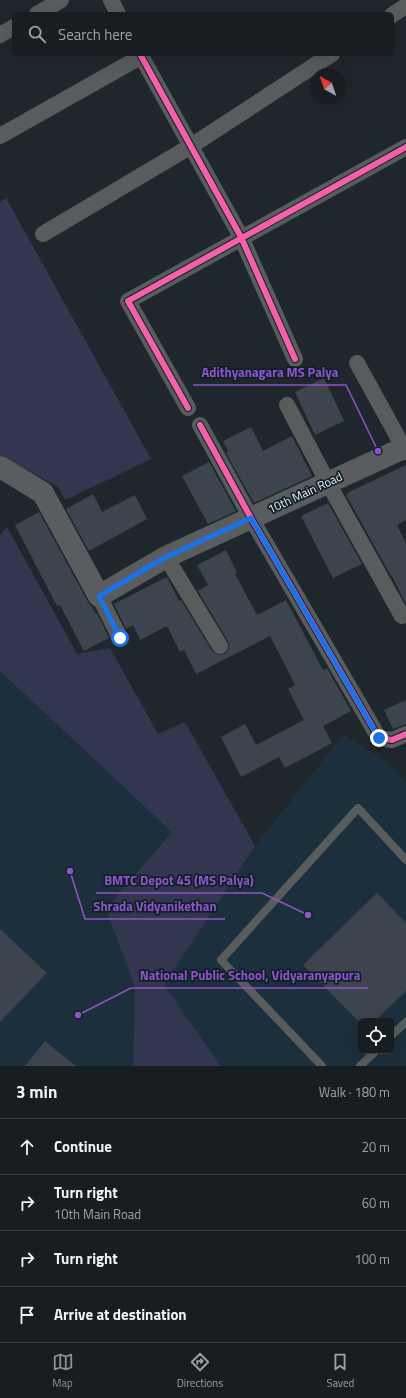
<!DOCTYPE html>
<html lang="en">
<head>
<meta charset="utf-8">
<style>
  :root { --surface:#181d21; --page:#21262a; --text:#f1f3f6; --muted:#9fa2a5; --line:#363b3f; --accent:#8c9099 }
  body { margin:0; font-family:"Titillium Web",sans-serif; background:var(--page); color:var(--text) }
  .controls { position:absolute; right:12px; bottom:12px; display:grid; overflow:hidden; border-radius:6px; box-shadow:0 4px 16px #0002 }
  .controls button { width:36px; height:36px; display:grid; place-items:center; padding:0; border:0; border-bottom:1px solid var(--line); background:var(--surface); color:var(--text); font:20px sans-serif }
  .compass { position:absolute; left:310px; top:68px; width:36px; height:36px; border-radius:50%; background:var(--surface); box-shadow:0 4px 16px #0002; rotate:320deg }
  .stop { position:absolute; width:12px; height:12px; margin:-9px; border:3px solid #1a73e8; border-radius:50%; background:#fff }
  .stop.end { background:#1a73e8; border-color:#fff; box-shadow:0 1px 4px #0008 }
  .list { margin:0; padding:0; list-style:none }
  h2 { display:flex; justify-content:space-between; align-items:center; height:52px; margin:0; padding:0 16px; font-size:17px }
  h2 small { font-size:13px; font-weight:400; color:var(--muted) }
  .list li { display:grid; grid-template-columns:26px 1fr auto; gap:12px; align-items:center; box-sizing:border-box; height:56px; padding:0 16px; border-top:1px solid var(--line) }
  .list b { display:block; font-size:15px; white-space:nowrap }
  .list p { margin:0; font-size:13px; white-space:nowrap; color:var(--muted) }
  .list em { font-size:13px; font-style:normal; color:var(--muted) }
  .icon { flex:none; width:22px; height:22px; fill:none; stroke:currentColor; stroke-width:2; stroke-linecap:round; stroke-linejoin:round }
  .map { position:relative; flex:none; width:406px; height:1066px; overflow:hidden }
  .search { position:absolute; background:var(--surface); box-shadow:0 4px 16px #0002; left:12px; right:12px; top:12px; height:44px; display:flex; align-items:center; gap:10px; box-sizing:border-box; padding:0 14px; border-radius:6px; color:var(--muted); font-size:15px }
  .sheet { height:276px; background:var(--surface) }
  nav { display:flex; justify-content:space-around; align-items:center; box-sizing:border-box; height:56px; border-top:1px solid var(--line); background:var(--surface); font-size:11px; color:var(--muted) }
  nav a { display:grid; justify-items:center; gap:2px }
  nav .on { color:var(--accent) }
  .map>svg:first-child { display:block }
</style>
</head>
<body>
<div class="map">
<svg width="406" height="1066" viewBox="0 0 406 1066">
  <rect width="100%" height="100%" fill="#20272c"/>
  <g fill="#1c2f3c" fill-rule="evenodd">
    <polygon points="0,671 173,832 106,909 135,987 133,1066 0,1066"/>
    <path d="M 343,735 L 388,762 L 406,782 L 406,1066 L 221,1066 L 164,985 L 255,846 ZM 361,1021 L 391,1021 L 391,1051 L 361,1051 Z"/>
  </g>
  <g fill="#33364f">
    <polygon points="6,198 151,459 65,500 58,487 0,455 0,202"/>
    <polygon points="7,527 77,654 110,648 158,734 185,722 255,846 164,985 221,1066 133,1066 135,987 106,909 172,832 0,671 0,536"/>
  </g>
  <g fill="#3c444e">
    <polygon points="324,378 344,421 315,435 295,392"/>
    <polygon points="251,427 263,451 292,436 312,476 254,503 226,453 228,451 223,441"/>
    <polygon points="209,462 236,511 208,524 182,476"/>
    <polygon points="406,465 406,520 397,525 406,544 406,604 392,576 391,576 346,495 348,494 347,493"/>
    <polygon points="93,494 102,512 135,495 147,519 89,551 66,509"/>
    <polygon points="328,503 362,564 333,578 301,516"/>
    <polygon points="39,512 88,602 96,614 97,613 109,638 84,651 60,605 57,606 15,525"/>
    <polygon points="226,550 237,573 235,574 257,615 286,600 323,670 327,668 351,711 323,726 332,743 285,768 279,757 241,777 221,737 245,724 256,745 304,720 288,689 295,685 270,636 196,674 184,650 180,652 167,626 140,640 133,625 126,629 114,604 167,577 179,601 181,600 212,651 216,654 220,655 225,654 228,650 229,646 228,641 198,591 208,585 197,565"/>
    <polygon points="406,700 406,724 393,729 384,710"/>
    <polygon points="377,893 406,923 406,991 375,1021 358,1021 303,965"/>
    <polygon points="0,929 47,973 0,1022"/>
    <polygon points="45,1041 76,1066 25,1066"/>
  </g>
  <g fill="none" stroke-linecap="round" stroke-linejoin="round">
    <g stroke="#585c5d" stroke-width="8">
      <polyline points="391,1036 406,1022"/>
      <polyline points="322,1066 221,960 358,808 406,860"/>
      <polyline points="360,1066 376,1051"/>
    </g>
    <g stroke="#585c5d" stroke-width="16">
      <polyline points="111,0 118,14"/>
      <polyline points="37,14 61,0"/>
      <polyline points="392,15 406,6"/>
      <polyline points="0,35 14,27"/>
      <polyline points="140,54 241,237 295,359"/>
      <polyline points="0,136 142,56"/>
      <polyline points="43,234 191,146 332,54"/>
      <polyline points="357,363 406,452"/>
      <polyline points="287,405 328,483 402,616"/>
      <polyline points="188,408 128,301 406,147"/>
      <polyline points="200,425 251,518 379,738 392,740 406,734"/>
      <polyline points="166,557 220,646"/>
      <polyline points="99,596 120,638"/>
    </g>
    <polyline stroke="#5a5d5f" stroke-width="22" points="0,467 43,493 99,596 166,557 406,447"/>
    <defs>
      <g id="cycleway">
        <polyline points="140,54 241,237 295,359"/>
        <polyline points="188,408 128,301 406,147"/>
        <polyline points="200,425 251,518 379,738 392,740 406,734"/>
      </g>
    </defs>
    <use href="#cycleway" stroke="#101f28" stroke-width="8"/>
    <use href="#cycleway" stroke="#f560ab" stroke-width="6"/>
  </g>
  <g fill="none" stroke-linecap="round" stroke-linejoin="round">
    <polyline stroke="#1a73e8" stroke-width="5" points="120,638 99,596 166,557 251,518 379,738"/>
  </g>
  <g text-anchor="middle" stroke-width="3.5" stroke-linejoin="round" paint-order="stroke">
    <g font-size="12" fill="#e8f1f8" stroke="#101f28">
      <text transform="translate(305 493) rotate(-25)" y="4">10th Main Road</text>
    </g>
  </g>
  <path fill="none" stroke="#9153ca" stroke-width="1.5" d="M378 451L346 385H193M308 915L262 893H96M70 871L85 919H225M78 1015L131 988H368"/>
  <g fill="#9153ca" stroke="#101f28" stroke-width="1.5">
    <circle cx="378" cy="451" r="4"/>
    <circle cx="308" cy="915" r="4"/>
    <circle cx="70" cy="871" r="4"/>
    <circle cx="78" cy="1015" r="4"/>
  </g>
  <g font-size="13" text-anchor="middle" font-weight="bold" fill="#9153ca" stroke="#101f28" stroke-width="3.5" stroke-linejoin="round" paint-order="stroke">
    <text x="270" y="377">Adithyanagara MS Palya</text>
    <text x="179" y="885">BMTC Depot 45 (MS Palya)</text>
    <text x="155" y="911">Shrada Vidyanikethan</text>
    <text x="250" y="980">National Public School, Vidyaranyapura</text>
  </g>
</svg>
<div class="controls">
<button><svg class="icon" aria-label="locate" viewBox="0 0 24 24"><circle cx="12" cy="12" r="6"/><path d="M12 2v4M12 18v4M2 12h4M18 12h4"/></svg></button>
</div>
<svg class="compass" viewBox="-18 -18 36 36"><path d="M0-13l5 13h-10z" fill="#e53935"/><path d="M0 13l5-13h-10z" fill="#9fa2a5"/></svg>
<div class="stop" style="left:120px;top:638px"></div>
<div class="stop end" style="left:379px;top:738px"></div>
<div class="search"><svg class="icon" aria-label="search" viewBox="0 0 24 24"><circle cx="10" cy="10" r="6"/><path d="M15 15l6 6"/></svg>Search here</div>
</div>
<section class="sheet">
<h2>3 min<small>Walk · 180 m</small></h2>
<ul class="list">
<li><svg class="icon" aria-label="ahead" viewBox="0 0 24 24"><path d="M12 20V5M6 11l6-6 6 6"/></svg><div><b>Continue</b></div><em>20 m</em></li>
<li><svg class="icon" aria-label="right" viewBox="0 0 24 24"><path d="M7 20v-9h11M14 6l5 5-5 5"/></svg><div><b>Turn right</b><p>10th Main Road</p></div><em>60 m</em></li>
<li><svg class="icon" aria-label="right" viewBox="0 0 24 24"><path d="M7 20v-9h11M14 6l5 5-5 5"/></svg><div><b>Turn right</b></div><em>100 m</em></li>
<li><svg class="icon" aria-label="arrive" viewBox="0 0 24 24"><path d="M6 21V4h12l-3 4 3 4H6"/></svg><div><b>Arrive at destination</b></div></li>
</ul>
</section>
<nav>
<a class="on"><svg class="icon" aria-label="map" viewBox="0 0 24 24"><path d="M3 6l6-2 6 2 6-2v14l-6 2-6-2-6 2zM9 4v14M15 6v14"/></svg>Map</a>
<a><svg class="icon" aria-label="directions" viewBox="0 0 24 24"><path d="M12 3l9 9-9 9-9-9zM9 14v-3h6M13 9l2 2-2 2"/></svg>Directions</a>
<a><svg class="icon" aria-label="saved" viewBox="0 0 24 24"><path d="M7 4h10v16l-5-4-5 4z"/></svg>Saved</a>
</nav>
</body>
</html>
